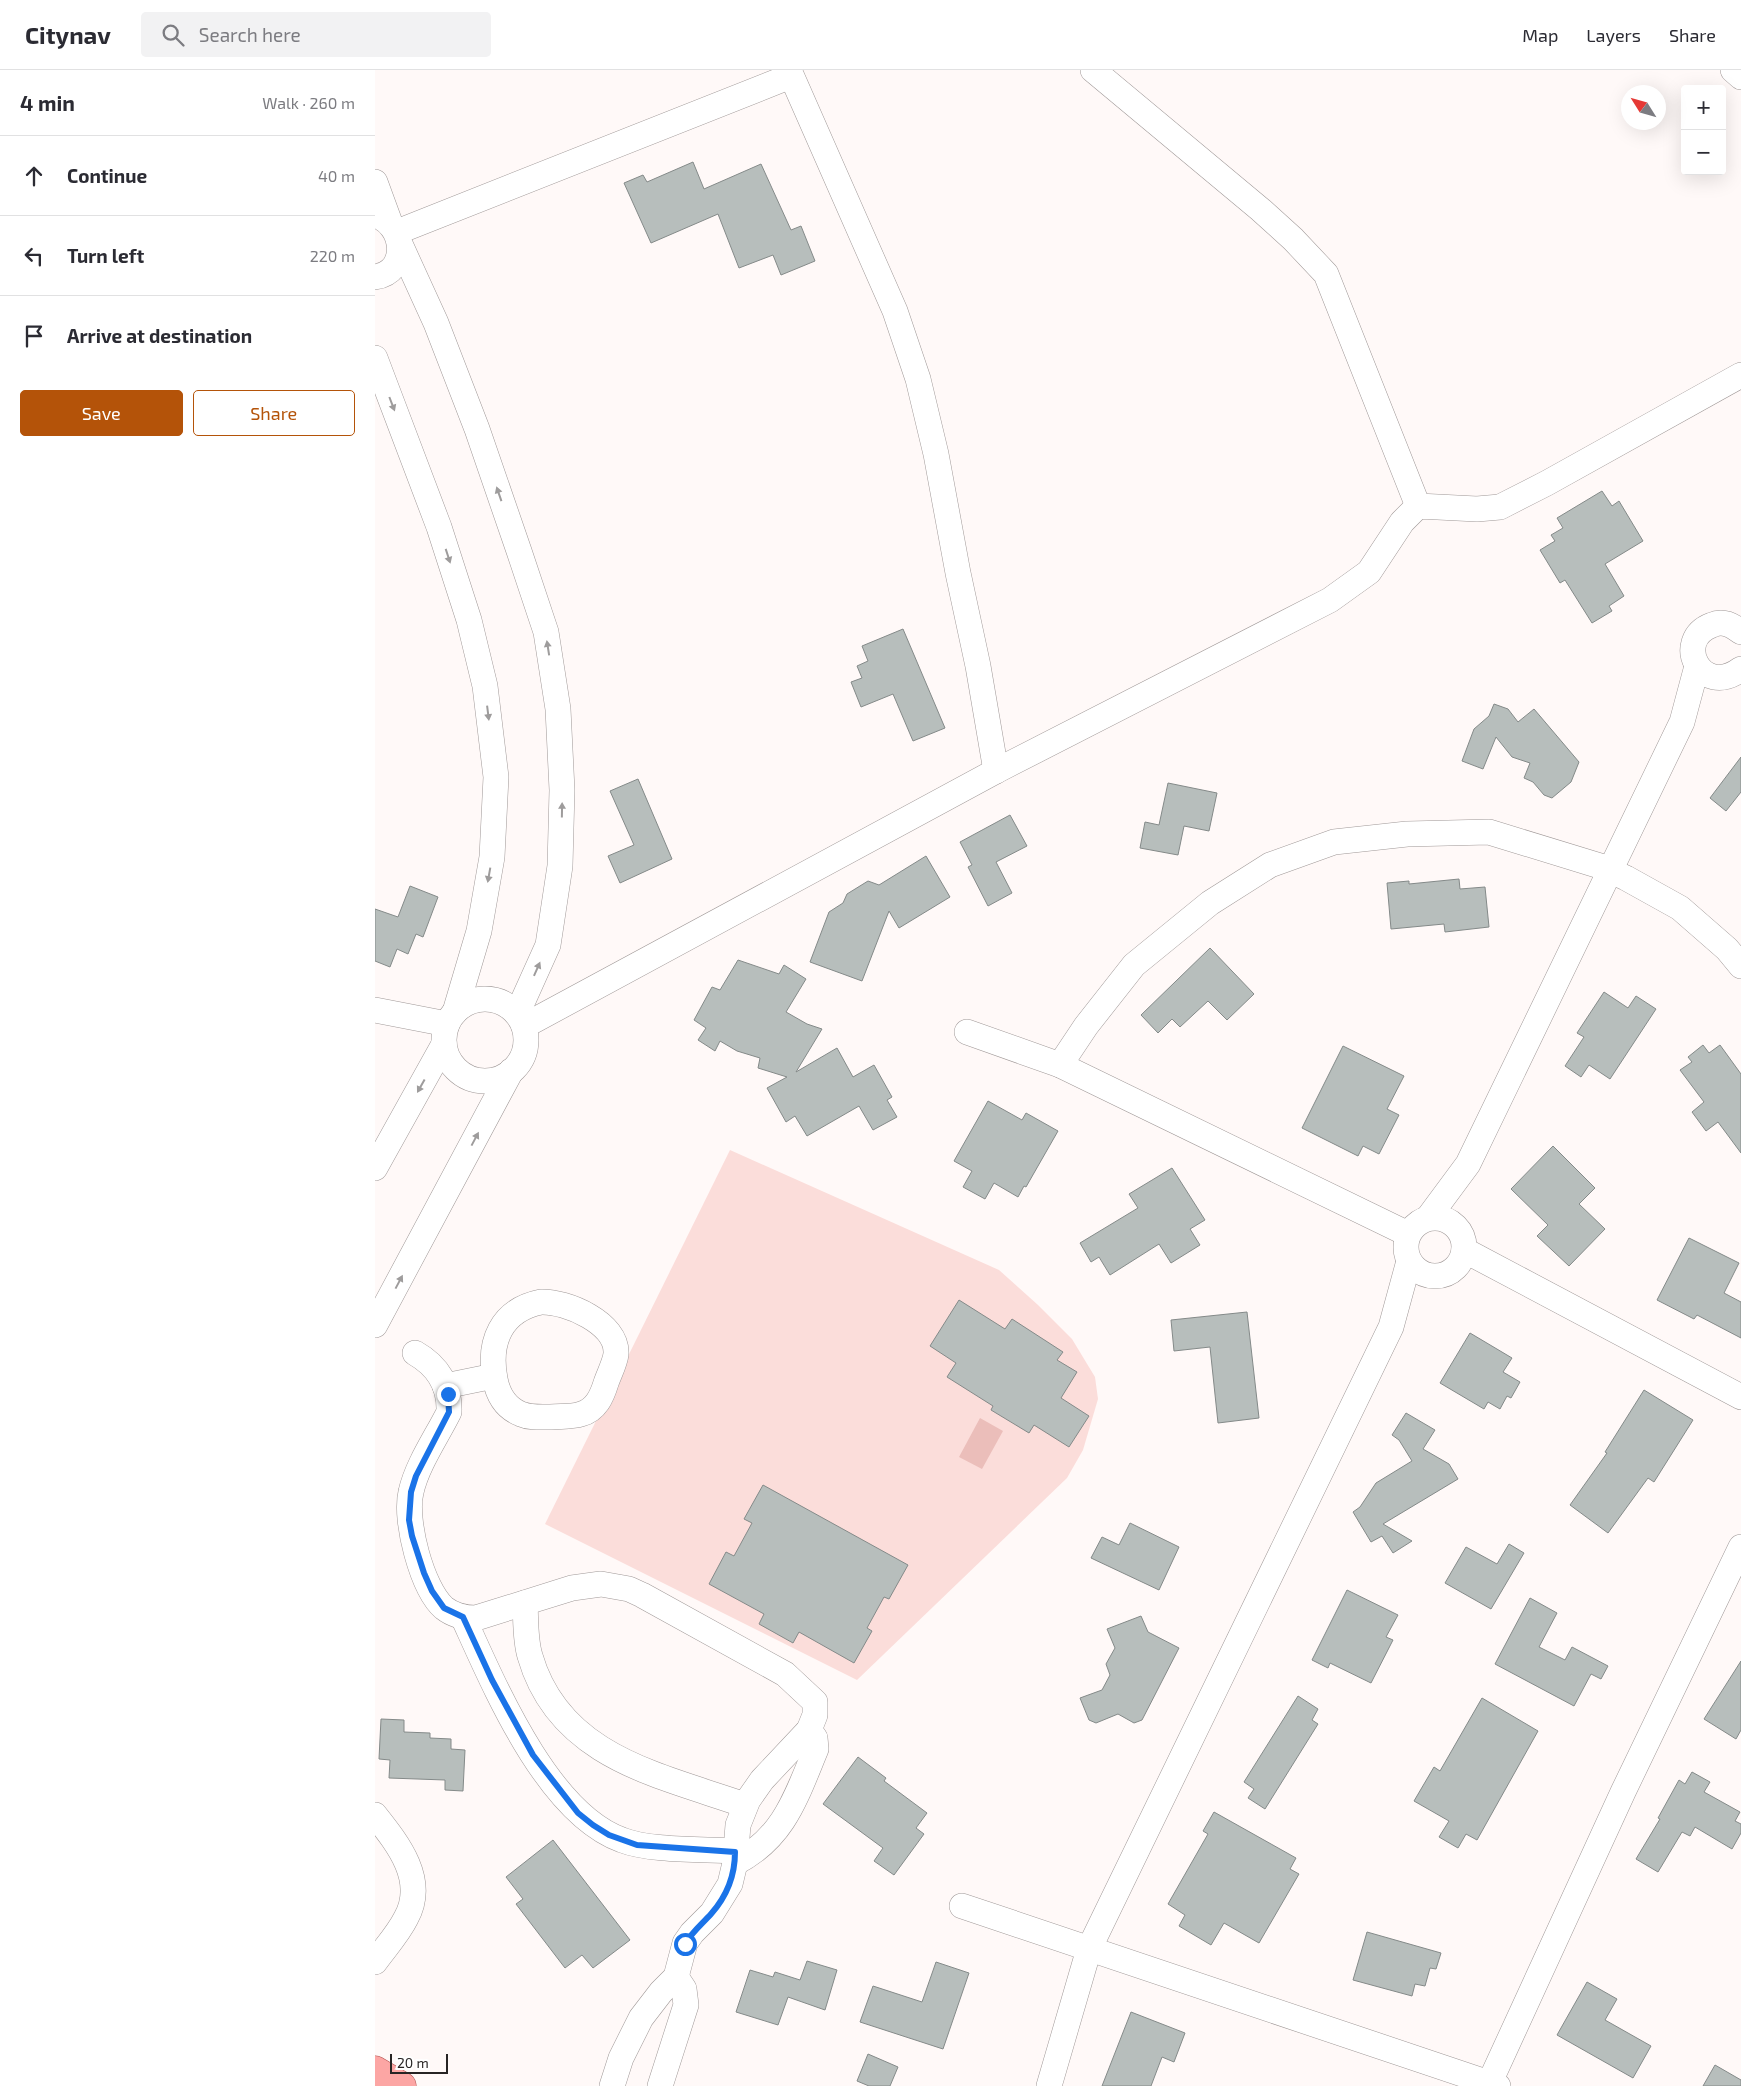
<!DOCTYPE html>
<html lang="en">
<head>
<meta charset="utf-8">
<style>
  :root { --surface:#fff; --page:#f2f2f3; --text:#2b2b33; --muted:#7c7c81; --line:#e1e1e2; --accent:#b45309 }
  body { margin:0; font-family:"Exo 2",sans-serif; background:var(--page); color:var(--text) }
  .controls { position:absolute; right:15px; top:15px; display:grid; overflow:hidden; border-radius:5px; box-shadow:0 5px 20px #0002 }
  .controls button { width:45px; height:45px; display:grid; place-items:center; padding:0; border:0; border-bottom:1px solid var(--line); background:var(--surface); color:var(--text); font:25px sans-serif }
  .compass { position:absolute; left:1246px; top:15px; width:45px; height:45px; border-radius:50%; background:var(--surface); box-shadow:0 5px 20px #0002; rotate:307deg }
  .scale { position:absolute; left:15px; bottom:12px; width:58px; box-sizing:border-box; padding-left:5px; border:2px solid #272424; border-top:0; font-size:14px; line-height:18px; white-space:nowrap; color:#272424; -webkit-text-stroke:4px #fff; paint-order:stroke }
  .stop { position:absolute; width:15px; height:15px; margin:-11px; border:4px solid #1a73e8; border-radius:50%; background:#fff }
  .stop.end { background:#1a73e8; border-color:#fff; box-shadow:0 1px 5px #0008 }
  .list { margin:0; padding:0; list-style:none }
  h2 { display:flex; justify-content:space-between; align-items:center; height:65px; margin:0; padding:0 20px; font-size:21px }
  h2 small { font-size:16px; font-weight:400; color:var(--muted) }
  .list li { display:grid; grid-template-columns:32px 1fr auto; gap:15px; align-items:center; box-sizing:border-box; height:80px; padding:0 20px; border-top:1px solid var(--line) }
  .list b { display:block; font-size:19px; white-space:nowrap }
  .list em { font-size:16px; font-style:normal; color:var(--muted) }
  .actions { display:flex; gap:10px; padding:15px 20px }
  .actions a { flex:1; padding:11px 0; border:1px solid var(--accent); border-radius:5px; text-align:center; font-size:18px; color:var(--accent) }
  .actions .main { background:var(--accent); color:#fff }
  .icon { flex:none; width:28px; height:28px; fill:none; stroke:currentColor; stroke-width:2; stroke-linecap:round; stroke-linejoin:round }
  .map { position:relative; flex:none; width:1366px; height:2016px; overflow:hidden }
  header { display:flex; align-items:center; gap:30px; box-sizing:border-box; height:70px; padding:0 25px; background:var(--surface); border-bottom:1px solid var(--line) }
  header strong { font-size:24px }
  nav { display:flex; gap:28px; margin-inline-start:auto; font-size:18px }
  .search { width:350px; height:45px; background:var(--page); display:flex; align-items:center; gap:12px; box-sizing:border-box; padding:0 18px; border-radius:5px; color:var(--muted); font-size:19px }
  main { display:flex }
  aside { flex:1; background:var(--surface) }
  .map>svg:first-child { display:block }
</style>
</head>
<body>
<header>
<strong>Citynav</strong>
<div class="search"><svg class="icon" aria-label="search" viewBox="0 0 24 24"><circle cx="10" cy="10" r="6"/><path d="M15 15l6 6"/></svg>Search here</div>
<nav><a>Map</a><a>Layers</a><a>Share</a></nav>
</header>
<main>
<aside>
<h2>4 min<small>Walk · 260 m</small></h2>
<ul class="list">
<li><svg class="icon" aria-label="ahead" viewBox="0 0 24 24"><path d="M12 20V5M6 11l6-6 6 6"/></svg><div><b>Continue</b></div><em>40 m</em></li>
<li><svg class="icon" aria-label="left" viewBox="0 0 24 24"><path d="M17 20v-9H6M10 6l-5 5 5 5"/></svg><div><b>Turn left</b></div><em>220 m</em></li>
<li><svg class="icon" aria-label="arrive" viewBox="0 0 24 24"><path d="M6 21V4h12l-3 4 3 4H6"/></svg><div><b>Arrive at destination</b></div></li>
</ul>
<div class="actions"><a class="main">Save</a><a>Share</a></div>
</aside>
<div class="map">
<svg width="1366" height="2016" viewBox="0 0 1366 2016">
  <rect width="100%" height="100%" fill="#fff9f8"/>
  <polygon fill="#fbddda" points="355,1080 624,1200 663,1235 697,1269 720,1307 723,1329 708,1380 692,1408 482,1610 170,1454"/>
  <polygon fill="#ebbeba" points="605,1348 628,1361 607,1399 584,1387"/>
  <g fill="#b7bebc" stroke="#848a89">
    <polygon points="318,92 329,119 386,94 416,160 426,156 440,191 406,205 398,185 364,198 343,144 276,173 249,113 268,105 272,112"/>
    <polygon points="1227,421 1237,436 1244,431 1268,471 1230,494 1249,526 1234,536 1237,541 1217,553 1190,510 1185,513 1165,480 1180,471 1176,465 1188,458 1182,448"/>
    <polygon points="528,559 570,658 538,671 518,624 486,637 476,612 487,608 482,596 493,591 487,576"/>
    <polygon points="1119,634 1133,639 1143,652 1159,639 1204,692 1196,712 1177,728 1169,725 1158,712 1149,708 1155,693 1137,687 1121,667 1108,699 1087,691 1099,659 1114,646"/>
    <polygon points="1366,687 1366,722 1351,741 1335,728"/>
    <polygon points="263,709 297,789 245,813 233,786 259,775 235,721"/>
    <polygon points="793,713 842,723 834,761 809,756 803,785 765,778 770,752 784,755"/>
    <polygon points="635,745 652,776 621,792 637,823 613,836 593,797 597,795 585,772"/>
    <polygon points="551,786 575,827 524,858 514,841 487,911 435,892 454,842 468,833 472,824 493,811 504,815"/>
    <polygon points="1084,809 1085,819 1110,817 1114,857 1070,862 1069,854 1016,859 1012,813 1034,811 1034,814"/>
    <polygon points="35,816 63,827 48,867 41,864 33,884 22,879 15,897 0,891 0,839 23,847"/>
    <polygon points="835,878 879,924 852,950 833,931 805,957 797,949 783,963 766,945"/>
    <polygon points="363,890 404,904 409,895 431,909 411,942 432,954 447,959 421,1002 462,978 478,1007 499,995 517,1027 512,1030 522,1047 498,1060 484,1036 432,1066 420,1046 411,1052 392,1018 412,1007 383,998 385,988 362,981 345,971 340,981 323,970 331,958 319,950 337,917 345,920"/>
    <polygon points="1229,922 1253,938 1261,926 1281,939 1235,1009 1214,995 1206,1007 1190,996 1209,967 1202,963"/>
    <polygon points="1328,975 1334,983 1345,975 1366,1004 1366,1083 1343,1052 1331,1061 1317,1042 1329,1032 1305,1000 1317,992 1313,987"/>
    <polygon points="968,976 1029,1006 1012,1039 1024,1045 1004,1084 988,1076 983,1086 927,1058"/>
    <polygon points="613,1031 647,1050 651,1043 683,1061 651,1117 649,1116 643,1127 619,1113 610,1129 588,1117 597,1101 579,1091"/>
    <polygon points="1178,1076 1220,1118 1204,1134 1230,1159 1194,1196 1162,1166 1173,1155 1136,1119"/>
    <polygon points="797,1098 830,1150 815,1159 825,1175 796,1193 784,1174 735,1205 724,1187 716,1192 705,1173 763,1138 754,1124"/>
    <polygon points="1314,1168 1364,1193 1349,1223 1366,1232 1366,1268 1322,1245 1319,1249 1282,1230"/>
    <polygon points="584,1230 630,1259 637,1249 688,1282 682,1290 702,1302 686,1328 714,1346 694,1377 659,1355 654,1363 616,1340 618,1336 572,1307 581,1293 555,1276"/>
    <polygon points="872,1242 884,1348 843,1353 835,1277 799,1281 796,1250"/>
    <polygon points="1095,1263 1137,1288 1128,1302 1145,1312 1136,1328 1132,1326 1125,1339 1113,1332 1109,1339 1065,1313"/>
    <polygon points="1269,1320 1318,1350 1279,1412 1273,1408 1233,1463 1195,1435 1232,1383 1230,1382"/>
    <polygon points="1031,1343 1060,1360 1048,1379 1074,1394 1083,1409 1008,1454 1037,1471 1018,1483 1007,1466 996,1472 978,1442 985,1437 1001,1413 1037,1391 1024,1370 1017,1365"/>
    <polygon points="388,1415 533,1495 514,1529 509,1527 492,1558 497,1561 479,1593 424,1562 418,1573 384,1554 389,1544 334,1514 351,1482 359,1486 377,1453 369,1449"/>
    <polygon points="755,1453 804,1477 784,1520 716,1488 727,1467 744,1475"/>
    <polygon points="1134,1474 1149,1483 1116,1539 1070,1513 1091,1477 1122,1494"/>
    <polygon points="972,1520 1023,1545 1011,1567 1018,1570 996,1613 955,1593 953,1598 937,1590"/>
    <polygon points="1155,1528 1182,1543 1164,1577 1190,1590 1197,1577 1233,1596 1226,1609 1216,1604 1199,1636 1120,1594"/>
    <polygon points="766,1546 773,1562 804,1578 767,1650 759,1653 743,1644 721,1653 714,1650 705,1628 727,1620 735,1605 731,1594 740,1578 732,1559"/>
    <polygon points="1366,1591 1366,1660 1361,1669 1329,1649"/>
    <polygon points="923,1626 943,1639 937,1650 943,1654 890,1739 873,1728 879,1719 869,1712"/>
    <polygon points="1107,1628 1163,1661 1102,1770 1091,1764 1083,1778 1064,1767 1074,1751 1039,1731 1059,1697 1065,1701"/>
    <polygon points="6,1649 29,1650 29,1662 55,1663 55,1668 76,1669 76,1679 90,1680 88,1721 70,1720 70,1710 14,1708 15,1690 4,1689"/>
    <polygon points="483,1687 511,1708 509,1711 552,1743 541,1758 549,1764 519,1805 499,1791 508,1778 448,1734"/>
    <polygon points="1317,1702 1335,1712 1329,1722 1365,1742 1360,1751 1366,1754 1366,1763 1357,1779 1320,1757 1315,1766 1307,1762 1283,1802 1261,1789 1285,1749 1283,1748 1304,1710 1310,1714"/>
    <polygon points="839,1742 921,1788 915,1799 924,1804 884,1873 849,1853 836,1875 804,1856 810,1845 793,1834 833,1764 828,1761"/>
    <polygon points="178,1770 255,1870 218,1898 207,1885 190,1898 141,1834 148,1829 131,1807"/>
    <polygon points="992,1862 1066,1883 1061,1899 1055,1898 1050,1916 1040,1914 1037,1926 978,1910"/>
    <polygon points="432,1891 462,1900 450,1940 413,1927 403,1955 361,1942 375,1900 398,1907 400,1902 425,1910"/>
    <polygon points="561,1892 594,1903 568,1979 485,1952 498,1916 547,1932"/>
    <polygon points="1212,1912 1242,1929 1230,1950 1276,1976 1258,2008 1182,1965"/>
    <polygon points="756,1942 810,1963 799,1992 787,1987 776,2016 727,2016"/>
    <polygon points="493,1984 523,1997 515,2016 494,2016 482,2011"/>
    <polygon points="1340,1995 1366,2010 1366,2016 1328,2016"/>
  </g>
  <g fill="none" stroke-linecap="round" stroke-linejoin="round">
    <defs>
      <g id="minor">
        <polyline points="414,0 520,241 543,309 561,384 583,503 603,596 621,701"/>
        <polyline points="718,0 886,140 918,169 951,204 1043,436"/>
        <polyline points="1358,0 1366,7"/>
        <polyline points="0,112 15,153"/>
        <path d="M 0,145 C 31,155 34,202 0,207"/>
        <polyline points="22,162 416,6"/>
        <polyline points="25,174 61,253 102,359 144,481 171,562 183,639 187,720 185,796 173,875 142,944"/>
        <polyline points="0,288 64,457 94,550 110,616 121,707 117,787 104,861 80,942"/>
        <path d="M 1366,562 C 1357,555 1348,550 1337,555 C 1297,570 1326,629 1366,599"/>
        <circle cx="110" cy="970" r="41"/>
        <polyline points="0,940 72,954"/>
        <polyline points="149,956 621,701 955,530 994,502 1027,452 1043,436 1102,439 1125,437 1172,413 1366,305"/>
        <polyline points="592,962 685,995 1033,1164"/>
        <polyline points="685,995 711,956 759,895 835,833 895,795 959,772 1032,764 1114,762 1225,796 1251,808 1305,838 1352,879 1366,896"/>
        <polyline points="0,1098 69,974"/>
        <circle cx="1060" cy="1177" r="29"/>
        <polyline points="1053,1148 1093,1094 1307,652 1322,596"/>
        <polyline points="1089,1180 1366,1327"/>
        <path d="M 166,1232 C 191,1231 243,1253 241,1284 C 240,1293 234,1304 231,1313 C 227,1326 221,1340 206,1344 C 197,1347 186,1346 176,1347 C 166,1347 155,1348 146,1344 C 131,1338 123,1325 120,1309 C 113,1272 126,1240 166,1232 Z"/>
        <polyline points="0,1255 136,1001"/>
        <path d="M 40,1283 C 63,1296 75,1316 74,1342 C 61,1368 42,1395 36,1422 C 29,1450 47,1519 69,1538 C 78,1545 90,1548 101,1548 L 197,1518 L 226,1514 L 254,1519 L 267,1525 L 410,1604 L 440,1632 L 440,1645 L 434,1660 L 387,1710 L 373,1730 L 363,1755 L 360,1793 L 355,1814 L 337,1843 L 317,1863 L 310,1873 L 301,1907 L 286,1922 L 266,1948 L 246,1988 L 237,2016"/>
        <polyline points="70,1316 119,1306"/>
        <path d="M 150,1533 C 151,1551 150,1570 155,1586 C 184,1687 284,1705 370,1735"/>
        <path d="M 88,1547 C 119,1615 172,1743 247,1770 C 275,1781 328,1779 360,1781"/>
        <path d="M 0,1745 C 23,1774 52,1810 31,1848 C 23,1864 10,1878 0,1892"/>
        <path d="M 360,1793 C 409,1768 421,1727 441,1679 L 440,1668 L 434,1660"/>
        <polyline points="587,1836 1123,2016"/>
        <polyline points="1114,2014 1248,1722 1366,1477"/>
        <polyline points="285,2016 311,1935 309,1919 301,1907"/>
        <polyline points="674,2016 714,1879 1016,1257 1034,1191"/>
      </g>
      <polyline id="major" points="0,2000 27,2016"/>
    </defs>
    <use href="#minor" stroke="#a09998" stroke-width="26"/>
    <use href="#major" stroke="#b05250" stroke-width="29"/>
    <use href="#minor" stroke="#fff" stroke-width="25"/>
    <use href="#major" stroke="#fca6a4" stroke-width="28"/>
  </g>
  <defs><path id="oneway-solid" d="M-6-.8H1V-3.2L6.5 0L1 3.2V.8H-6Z" transform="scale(1.25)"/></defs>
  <g fill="#9e9c9c">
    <use href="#oneway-solid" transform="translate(17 334) rotate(69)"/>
    <use href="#oneway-solid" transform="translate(124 424) rotate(-109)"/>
    <use href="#oneway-solid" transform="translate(73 486) rotate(72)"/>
    <use href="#oneway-solid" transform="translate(173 578) rotate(-99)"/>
    <use href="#oneway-solid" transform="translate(113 643) rotate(83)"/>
    <use href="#oneway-solid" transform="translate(187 740) rotate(-89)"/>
    <use href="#oneway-solid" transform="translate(114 805) rotate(100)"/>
    <use href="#oneway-solid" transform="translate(162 899) rotate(-66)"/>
    <use href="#oneway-solid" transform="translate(46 1016) rotate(119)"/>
    <use href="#oneway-solid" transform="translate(100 1069) rotate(-62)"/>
    <use href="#oneway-solid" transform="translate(24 1212) rotate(-62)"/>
  </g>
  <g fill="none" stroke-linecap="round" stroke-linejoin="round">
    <path stroke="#1a73e8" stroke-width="6" d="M 73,1324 L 74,1342 L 41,1406 L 36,1422 L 34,1450 L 37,1466 L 49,1503 L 57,1521 L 69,1538 L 88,1547 L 117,1610 L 158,1685 L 203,1743 L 218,1755 L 234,1765 L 262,1775 L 360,1782 C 360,1805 352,1826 336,1844 C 327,1854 317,1862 310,1874"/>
  </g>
</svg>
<div class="controls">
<button>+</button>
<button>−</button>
</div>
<svg class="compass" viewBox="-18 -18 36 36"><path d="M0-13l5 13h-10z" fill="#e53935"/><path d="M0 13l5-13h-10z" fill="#7c7c81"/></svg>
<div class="scale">20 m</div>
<div class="stop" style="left:310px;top:1874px"></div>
<div class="stop end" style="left:73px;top:1324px"></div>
</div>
</main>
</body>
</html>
